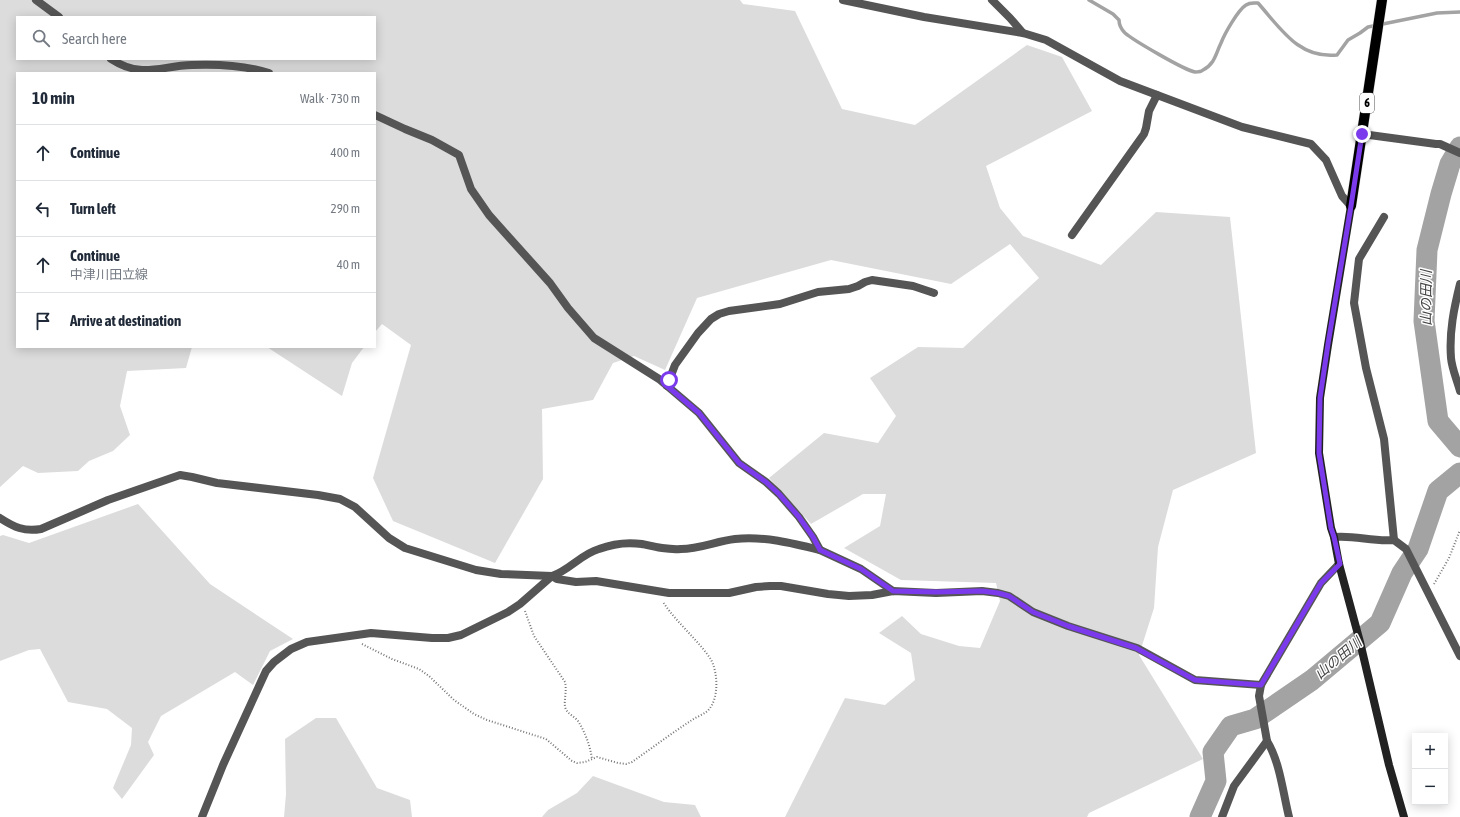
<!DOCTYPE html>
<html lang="en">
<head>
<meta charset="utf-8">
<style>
  :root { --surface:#fff; --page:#f6f6f7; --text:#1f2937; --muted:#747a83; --line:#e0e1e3 }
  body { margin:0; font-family:"Asap Condensed","Noto Sans JP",sans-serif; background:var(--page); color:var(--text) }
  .controls { position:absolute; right:12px; bottom:12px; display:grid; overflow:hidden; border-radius:0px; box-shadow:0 2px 10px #0003 }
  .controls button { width:36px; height:36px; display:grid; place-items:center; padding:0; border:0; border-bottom:1px solid var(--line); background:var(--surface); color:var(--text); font:20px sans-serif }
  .stop { position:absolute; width:12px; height:12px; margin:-9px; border:3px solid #7c3aed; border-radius:50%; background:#fff }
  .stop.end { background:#7c3aed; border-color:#fff; box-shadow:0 1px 4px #0008 }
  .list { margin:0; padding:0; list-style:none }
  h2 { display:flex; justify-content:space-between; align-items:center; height:52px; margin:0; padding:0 16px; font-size:17px }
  h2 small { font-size:13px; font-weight:400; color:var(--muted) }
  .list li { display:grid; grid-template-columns:26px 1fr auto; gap:12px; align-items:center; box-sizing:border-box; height:56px; padding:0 16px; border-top:1px solid var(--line) }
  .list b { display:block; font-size:15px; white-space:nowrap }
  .list p { margin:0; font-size:13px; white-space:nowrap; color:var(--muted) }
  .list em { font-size:13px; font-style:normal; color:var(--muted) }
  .icon { flex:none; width:22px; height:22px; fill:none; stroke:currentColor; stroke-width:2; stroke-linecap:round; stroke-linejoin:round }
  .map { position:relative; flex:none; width:1460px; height:817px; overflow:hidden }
  .search { position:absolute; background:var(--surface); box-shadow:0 2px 10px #0003; left:16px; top:16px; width:360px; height:44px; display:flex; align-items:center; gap:10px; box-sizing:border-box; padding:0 14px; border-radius:0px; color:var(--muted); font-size:15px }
  .panel { position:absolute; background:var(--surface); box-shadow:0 2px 10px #0003; left:16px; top:72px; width:360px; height:276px; border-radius:0px }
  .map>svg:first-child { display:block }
</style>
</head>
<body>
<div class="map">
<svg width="1460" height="817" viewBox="0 0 1460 817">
  <rect width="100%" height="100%" fill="#fff"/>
  <g fill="#dcdcdc" fill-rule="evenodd">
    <path d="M 0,0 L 740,0 L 743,4 L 795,11 L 842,109 L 915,125 L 1027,45 L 1062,57 L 1092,111 L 986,166 L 1000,208 L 1023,236 L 1101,265 L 1156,212 L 1230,217 L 1256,453 L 1173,490 L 1158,547 L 1154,608 L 1139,655 L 1203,759 L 1089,813 L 1087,817 L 785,817 L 845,698 L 885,705 L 915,680 L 911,653 L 879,633 L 902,616 L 921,634 L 959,646 L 980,648 L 1000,601 L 996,583 L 901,580 L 844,548 L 880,526 L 886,494 L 863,494 L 811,524 L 769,478 L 824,433 L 878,443 L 896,416 L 870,378 L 918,347 L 963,348 L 1039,278 L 1010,244 L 951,284 L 831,260 L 697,298 L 665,370 L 634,356 L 613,363 L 593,400 L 542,409 L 543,479 L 495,563 L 393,521 L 373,478 L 411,345 L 382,324 L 375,332 L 375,73 L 17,73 L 17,347 L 192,347 L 186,368 L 127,371 L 120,406 L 130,435 L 113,451 L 89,461 L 78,471 L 38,473 L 23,466 L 0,487 ZM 17,17 L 375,17 L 375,59 L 17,59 Z"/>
    <polygon points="267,347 364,347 352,363 342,396"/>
    <polygon points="138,504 210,584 293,639 270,651 253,685 235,672 161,716 148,742 154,755 122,799 113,788 131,745 132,728 107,709 68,702 40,649 29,650 0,661 0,536 3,535 29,543"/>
    <polygon points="316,718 336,718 377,788 410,800 412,817 284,817 286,794 285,739"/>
    <polygon points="593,776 664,802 695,805 701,817 542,817 548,810 577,793"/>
  </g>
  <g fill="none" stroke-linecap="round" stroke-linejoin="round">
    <path stroke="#a3a3a3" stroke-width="3.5" d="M 1089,0 L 1113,14 L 1119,20 C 1119,25 1121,29 1125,33 C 1133,40 1184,70 1195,72 C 1197,72 1201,72 1203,70 C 1215,64 1216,53 1221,43 C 1225,33 1238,10 1246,5 C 1250,2 1254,3 1258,3 C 1281,29 1299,59 1337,55 L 1348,40 L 1360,33 L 1368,27 L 1437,13 L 1460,12"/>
    <g stroke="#a3a3a3" stroke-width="21">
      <polyline points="1460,147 1450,164 1441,194 1427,250 1424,321 1438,421 1460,447"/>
      <polyline points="1200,817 1216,781 1213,752 1231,726 1255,719 1312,680 1380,623 1402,573 1418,549 1438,491 1460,473"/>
    </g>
    <defs>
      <polyline id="primary" points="1351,206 1382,0"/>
    </defs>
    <use href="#primary" stroke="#dbdbdb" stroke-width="11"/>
    <g stroke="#777" stroke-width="2" stroke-dasharray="1 2" stroke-linecap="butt">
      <polyline points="1434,584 1449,558 1460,530"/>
      <path d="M 525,611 L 534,636 L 565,682 C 567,691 564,699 565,707 C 567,714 574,716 578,721 C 585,732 590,745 592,759"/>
      <path d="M 362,644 L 392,659 L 419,669 L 429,676 L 454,700 L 474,714 L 487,720 L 546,739 L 572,761 L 577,763 L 585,762 L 597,757 L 618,763 L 626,764 L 632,762 C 652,748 672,733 692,720 C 698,716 706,714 710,708 C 719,696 718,671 710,658 C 696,638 676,622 663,602"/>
    </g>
    <g stroke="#555" stroke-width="8">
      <polyline points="36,0 59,17"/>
      <polyline points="843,0 924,17 1023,33 1046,40 1120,81 1242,127 1311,144 1326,160 1342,196 1351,206"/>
      <polyline points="992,0 1010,18 1023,33"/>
      <path d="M 111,59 C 142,79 159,66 192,65 C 218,64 244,65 269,73"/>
      <polyline points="375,115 405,129 432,140 459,155 471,189 489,215 550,283 568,308 594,338 659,379 699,413 739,463 766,482 779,494 799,517 813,537 820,550 861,569 893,591"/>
      <polyline points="1362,134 1436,144 1440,144 1460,153"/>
      <polyline points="1384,217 1359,259 1354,303 1366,368 1384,439 1394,540"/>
      <polyline points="1072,235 1144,134 1146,128 1149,111 1157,95"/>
      <path d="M 1460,284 C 1454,308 1449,332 1451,358 C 1452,369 1457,380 1460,391"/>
      <polyline points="667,386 675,365 698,333 711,319 719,314 729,311 780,304 818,292 849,289 858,286 865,282 872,280 913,286 934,293"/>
      <path d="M 0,518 C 14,527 24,532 41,529 L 108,500 L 180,475 L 192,477 L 217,483 L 318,495 L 340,499 L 355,507 L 389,538 L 405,548 L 476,570 L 501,574 L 552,576 C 570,570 581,554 599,549 C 612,544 628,542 642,544 C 655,547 667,550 681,549 C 699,549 717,541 735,539 C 764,536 792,543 820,550"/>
      <path d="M 1334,537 C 1356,535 1372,542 1394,540 L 1406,549 L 1460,656"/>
      <path d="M 1267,741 C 1280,762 1283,793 1289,817"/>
      <polyline points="202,817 223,765 266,671 274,662 291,649 307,642 371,633 432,638 448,638 461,635 508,612 520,604 552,576 557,579 576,582 596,581 669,593 729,593 756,587 770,586 781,586 828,594 849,596 872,595 893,591 936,593 982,591 998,593 1009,596 1033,612 1068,626 1137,648 1195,680 1261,685"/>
      <polyline points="1222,817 1234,786 1267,741 1259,696 1261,685 1321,583 1339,564"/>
    </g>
    <polyline stroke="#222" stroke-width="8" points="1351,206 1328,345 1320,398 1319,453 1331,528 1334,537 1339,564 1360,642 1389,765 1404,817"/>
    <use href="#primary" stroke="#000" stroke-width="10"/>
  </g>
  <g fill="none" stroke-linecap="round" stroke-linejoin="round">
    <polyline stroke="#7c3aed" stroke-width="5" points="669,380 667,386 699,413 739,463 766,482 779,494 799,517 813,537 820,550 861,569 893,591 936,592 982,591 998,593 1009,596 1033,612 1068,626 1136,648 1195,680 1261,685 1321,583 1340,564 1334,537 1331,528 1319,453 1320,398 1328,344 1351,206 1362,134"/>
  </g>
  <g text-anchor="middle" stroke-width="3" stroke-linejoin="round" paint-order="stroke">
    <rect fill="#fff" stroke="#4c4c4c" stroke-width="1" x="1360" y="93" width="14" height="20" rx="3"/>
    <g font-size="12" font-weight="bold" fill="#000">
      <text x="1367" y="107">6</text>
    </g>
    <g font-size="14" font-style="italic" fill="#444" stroke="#fff">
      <text transform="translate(1426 298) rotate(-90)" y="5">山の田川</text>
      <text transform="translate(1338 658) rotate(-40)" y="5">山の田川</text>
    </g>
  </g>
</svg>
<div class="controls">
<button>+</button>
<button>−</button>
</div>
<div class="stop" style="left:669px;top:380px"></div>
<div class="stop end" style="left:1362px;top:134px"></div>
<div class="search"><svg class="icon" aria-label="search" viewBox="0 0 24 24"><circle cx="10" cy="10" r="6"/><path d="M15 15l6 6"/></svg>Search here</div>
<section class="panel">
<h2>10 min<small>Walk · 730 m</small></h2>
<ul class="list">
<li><svg class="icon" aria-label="ahead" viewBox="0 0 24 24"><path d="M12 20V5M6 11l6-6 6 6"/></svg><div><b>Continue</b></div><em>400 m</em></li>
<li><svg class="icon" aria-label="left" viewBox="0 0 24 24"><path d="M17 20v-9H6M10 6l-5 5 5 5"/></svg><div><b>Turn left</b></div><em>290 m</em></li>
<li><svg class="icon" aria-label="ahead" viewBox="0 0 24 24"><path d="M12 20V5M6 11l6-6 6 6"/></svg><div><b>Continue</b><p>中津川田立線</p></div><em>40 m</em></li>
<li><svg class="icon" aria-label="arrive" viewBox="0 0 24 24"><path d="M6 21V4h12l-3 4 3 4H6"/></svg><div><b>Arrive at destination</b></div></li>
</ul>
</section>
</div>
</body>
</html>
